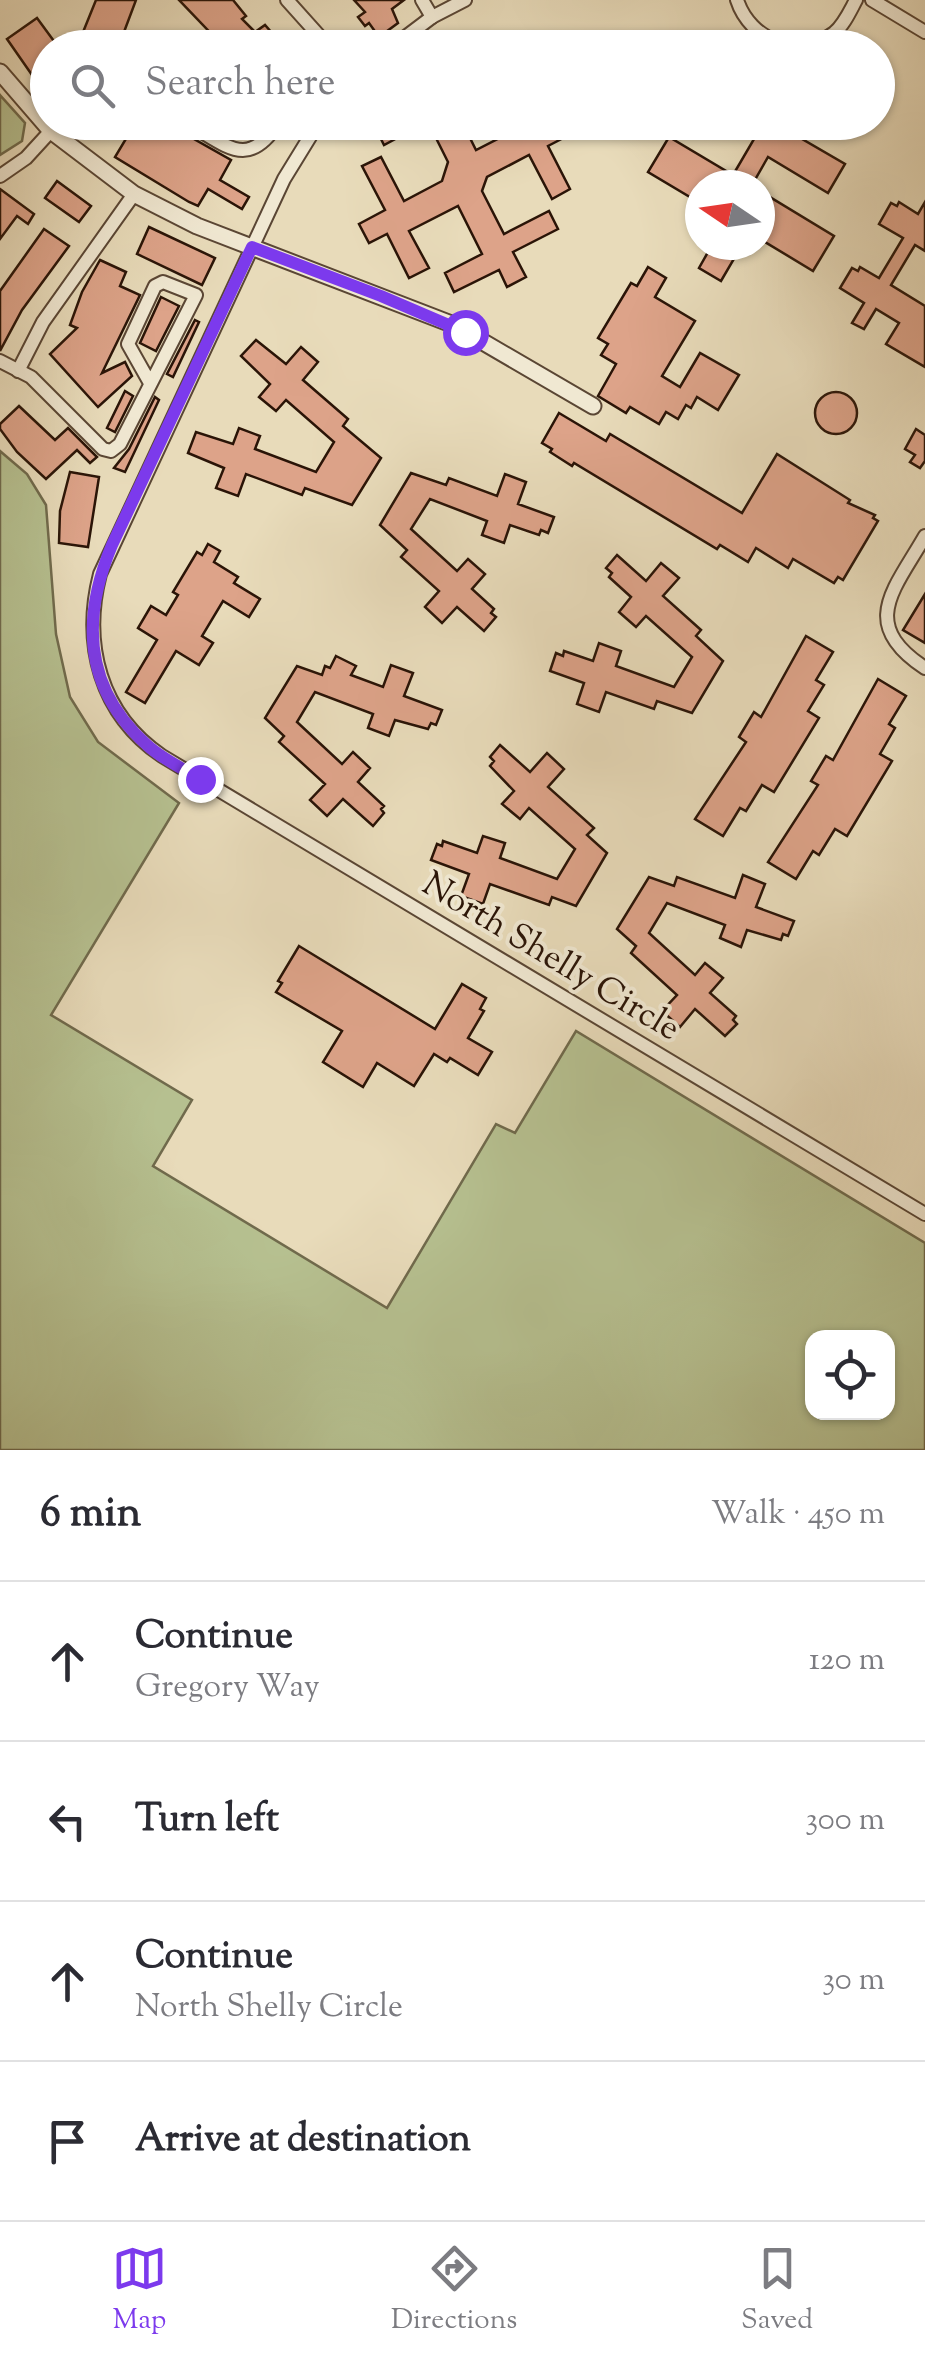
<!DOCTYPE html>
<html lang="en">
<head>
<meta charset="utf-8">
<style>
  :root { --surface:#fff; --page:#f7f7f7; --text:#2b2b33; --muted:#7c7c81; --line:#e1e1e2; --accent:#7c3aed }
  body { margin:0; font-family:"Sorts Mill Goudy",serif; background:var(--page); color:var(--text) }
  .controls { position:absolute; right:30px; bottom:30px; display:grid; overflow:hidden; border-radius:20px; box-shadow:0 2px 8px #0004 }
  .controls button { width:90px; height:90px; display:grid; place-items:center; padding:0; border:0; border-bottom:2px solid var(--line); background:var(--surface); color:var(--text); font:50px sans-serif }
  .compass { position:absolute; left:685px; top:170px; width:90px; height:90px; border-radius:50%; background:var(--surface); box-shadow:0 2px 8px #0004; rotate:283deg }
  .stop { position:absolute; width:30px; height:30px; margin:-22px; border:8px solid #7c3aed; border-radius:50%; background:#fff }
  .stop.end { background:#7c3aed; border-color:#fff; box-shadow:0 2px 10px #0008 }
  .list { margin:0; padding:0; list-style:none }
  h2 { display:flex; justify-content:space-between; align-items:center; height:130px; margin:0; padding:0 40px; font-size:42px }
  h2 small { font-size:32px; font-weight:400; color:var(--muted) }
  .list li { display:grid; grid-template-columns:65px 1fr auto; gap:30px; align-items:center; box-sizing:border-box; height:160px; padding:0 40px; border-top:2px solid var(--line) }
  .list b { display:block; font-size:38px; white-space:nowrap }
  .list p { margin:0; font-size:32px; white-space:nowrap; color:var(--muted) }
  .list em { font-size:32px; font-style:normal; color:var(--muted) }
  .icon { flex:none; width:55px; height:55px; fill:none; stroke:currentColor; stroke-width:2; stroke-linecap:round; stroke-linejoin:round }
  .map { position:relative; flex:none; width:925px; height:1450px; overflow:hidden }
  .search { position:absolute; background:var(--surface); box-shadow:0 2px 8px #0004; left:30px; right:30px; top:30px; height:110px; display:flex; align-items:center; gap:25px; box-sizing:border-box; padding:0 35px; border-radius:55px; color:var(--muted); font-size:38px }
  .sheet { height:770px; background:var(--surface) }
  nav { display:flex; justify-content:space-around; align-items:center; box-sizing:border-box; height:140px; border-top:2px solid var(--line); background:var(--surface); font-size:28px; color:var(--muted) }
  nav a { display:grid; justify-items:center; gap:5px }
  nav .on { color:var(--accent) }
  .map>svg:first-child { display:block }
</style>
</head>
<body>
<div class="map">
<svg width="925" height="1450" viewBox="0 0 925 1450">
  <rect width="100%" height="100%" fill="#e8dbba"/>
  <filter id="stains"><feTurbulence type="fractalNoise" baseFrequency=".002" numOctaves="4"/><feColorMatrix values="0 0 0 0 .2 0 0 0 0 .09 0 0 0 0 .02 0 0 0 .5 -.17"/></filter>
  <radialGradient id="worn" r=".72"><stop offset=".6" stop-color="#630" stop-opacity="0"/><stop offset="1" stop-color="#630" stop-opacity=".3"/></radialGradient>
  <g fill="#b6c090" stroke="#706a4c" stroke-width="2.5" fill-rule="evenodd">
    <polygon points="0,95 25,123 22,141 0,155"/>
    <path d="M 0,451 L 27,474 L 46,505 L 56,634 L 70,697 L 98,742 L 179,803 L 51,1015 L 192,1100 L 153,1166 L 387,1308 L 496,1124 L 515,1133 L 576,1031 L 925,1243 L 925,1450 L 0,1450 ZM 812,1338 L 888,1338 L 888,1412 L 812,1412 Z"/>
  </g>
  <g fill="#dda389" stroke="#2a1407" stroke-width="2.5">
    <polygon points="96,0 136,0 118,48 92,48 79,42"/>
    <polygon points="179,0 233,0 246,16 242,19 255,32 265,25 285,48 225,48"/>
    <polygon points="354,0 404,0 392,9 398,23 379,37 369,23 365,26 358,17 365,12"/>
    <polygon points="37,18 59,48 48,48 48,98 7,39"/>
    <polygon points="136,122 175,122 180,131 231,160 220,180 249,197 242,209 208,189 198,206 189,202 115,157"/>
    <polygon points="384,122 427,122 384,145 375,127"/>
    <polygon points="428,122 462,122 476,150 523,126 521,122 568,122 573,133 548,146 570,189 552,199 529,155 487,177 482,191 504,234 549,211 558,229 513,252 526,277 507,287 499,270 454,292 445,273 482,254 458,206 409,231 429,268 409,278 387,234 369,243 359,224 385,210 362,166 381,157 404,201 442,181 448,162"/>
    <polygon points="759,122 789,122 785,129 845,164 828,193 768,157 752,185 700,185 700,203 648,172 669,137 733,175 757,134 753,130"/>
    <polygon points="57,181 91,206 79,222 45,198"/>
    <polygon points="0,189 34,214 28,224 17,216 0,239"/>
    <polygon points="760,191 834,236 813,271 760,239"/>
    <polygon points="899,202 918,214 925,202 925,251 915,245 891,285 925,306 925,367 886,344 899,323 876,309 864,329 852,323 864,303 840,288 852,268 858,271 860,267 879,278 903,238 879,224 891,203 897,206"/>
    <polygon points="149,227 215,258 202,285 137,254"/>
    <polygon points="44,229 69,246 22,310 0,351 0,291"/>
    <polygon points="712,245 742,245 721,281 699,268"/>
    <polygon points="100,260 126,272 120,286 140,295 102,373 125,362 132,376 98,407 50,354 77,328 70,325 82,292"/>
    <polygon points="648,267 666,278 655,297 695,321 662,376 680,387 700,353 739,375 718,410 697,397 691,408 686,405 678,419 666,412 659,424 630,407 626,413 598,396 616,364 601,355 608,344 598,338 631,283 637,286"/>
    <polygon points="161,297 179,306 156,351 140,343"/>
    <polygon points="195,320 199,322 173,377 167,374"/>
    <polygon points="256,340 286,364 301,347 318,362 303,380 348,419 343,426 381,458 352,505 305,488 302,495 246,474 238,496 216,488 224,468 188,453 196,432 233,444 239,428 260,436 255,449 316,472 334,442 286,400 276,411 259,397 270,384 241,356"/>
    <polygon points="125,391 133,396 115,432 107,428"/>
    <circle cx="836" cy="413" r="21"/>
    <polygon points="155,397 159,400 125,472 114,468 129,449"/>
    <polygon points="19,406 55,440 68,428 97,457 90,463 77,450 46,479 17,452 0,429 0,424"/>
    <polygon points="559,413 606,441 610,434 742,513 777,454 850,500 848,503 875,515 873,518 878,521 843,580 838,577 834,583 793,559 788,568 756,548 748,562 720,545 717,549 574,463 572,466 550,452 552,449 542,443"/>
    <polygon points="916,429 925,435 925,461 920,468 910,462 915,455 905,449"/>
    <polygon points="70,472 99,477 88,547 59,543 60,511"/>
    <polygon points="411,473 446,485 449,478 497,496 505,474 526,482 518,504 554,517 548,533 541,530 539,535 510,525 504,543 482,535 487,521 430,499 411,529 457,571 468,559 485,574 472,589 494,609 491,613 496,617 484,631 457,607 442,623 425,607 439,591 401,557 407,550 380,525"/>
    <polygon points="208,544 220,551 214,562 238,577 234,583 260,599 249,617 223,601 202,636 213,643 199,665 176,651 145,703 126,692 157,640 138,628 151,606 166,615 178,595 173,592 197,552 202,555"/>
    <polygon points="617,555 646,581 661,563 679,578 663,596 701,630 696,636 723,661 692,713 657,701 654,709 606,692 599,712 577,704 584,683 550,671 556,653 563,656 564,651 593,661 599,643 621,651 616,666 674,687 692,657 646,616 636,627 619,612 631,597 609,577 612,573 606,568"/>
    <polygon points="925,594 925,643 903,630"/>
    <polygon points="806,636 833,652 816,680 824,685 808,711 819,718 774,792 762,785 746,811 740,808 723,836 695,819 746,742 739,737 754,712 761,717"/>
    <polygon points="336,656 356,666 351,675 383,687 391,665 413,673 404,696 442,710 436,725 431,723 428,729 395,720 389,736 368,728 373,714 315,692 297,722 342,764 353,752 370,768 358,782 384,806 381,809 384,813 373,826 343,799 327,816 310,800 325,784 279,742 284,736 265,718 297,666 322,675 325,666 330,668"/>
    <polygon points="878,679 906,696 889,724 895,728 880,754 892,761 847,836 835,829 819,855 813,851 796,879 768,862 818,785 811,781 826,756 833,760"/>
    <polygon points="500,745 530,772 547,753 564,769 548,787 594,828 587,835 607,853 576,906 552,897 549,905 490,884 483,904 461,896 469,874 431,860 437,844 442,846 443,841 477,853 483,836 505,843 500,858 557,879 575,849 529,808 520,819 502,804 514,791 490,766 494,761 490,757"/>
    <polygon points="743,875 765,884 756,907 794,921 788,936 783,934 781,940 747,930 741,947 720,938 725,925 667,903 649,933 695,975 705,963 723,978 710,993 736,1016 733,1020 737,1024 725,1036 695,1009 680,1027 662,1011 677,995 631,953 636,946 617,929 649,877 674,886 677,877 735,898"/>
    <polygon points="299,946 435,1029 462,984 486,998 480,1009 484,1011 468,1038 492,1052 478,1075 450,1058 447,1062 434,1054 414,1086 377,1063 363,1087 323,1062 342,1031 276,992 282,983 278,981"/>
  </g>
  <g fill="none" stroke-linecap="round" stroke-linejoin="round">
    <defs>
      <g id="minor">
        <polyline points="287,0 322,39 324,48"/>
        <polyline points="422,0 432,17"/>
        <path d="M 737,0 C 750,40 798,60 834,33 C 844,25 850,11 856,0"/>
        <polyline points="872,0 925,32"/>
        <polyline points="391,48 432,17 465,0"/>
        <path d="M 185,122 C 226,144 247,172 279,122"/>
        <path d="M 319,122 L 284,179 L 100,574 C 82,644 100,714 162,756 L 925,1214"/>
        <polyline points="0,176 26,158 59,122"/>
        <polyline points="0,361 31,377 103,449 111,451 120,444 196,295 163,282 155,286 128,344 150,383"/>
        <polyline points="18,371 43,322 134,194"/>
        <path d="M 925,536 C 894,590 858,624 925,668"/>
      </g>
      <polyline id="tertiary" points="0,72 51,131 134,194 197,226 454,325 593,406"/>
    </defs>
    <use href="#minor" stroke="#5a4634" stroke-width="16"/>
    <use href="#tertiary" stroke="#5a4634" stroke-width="19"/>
    <use href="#minor" stroke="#f0e8d2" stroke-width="12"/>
    <use href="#tertiary" stroke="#f0e8d2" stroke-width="15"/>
  </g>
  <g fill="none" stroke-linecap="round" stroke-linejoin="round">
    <path stroke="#7c3aed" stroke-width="12" d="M 200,779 C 182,768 162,759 147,745 C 84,689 81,619 112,545 L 252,247 L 381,296 L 465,332"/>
  </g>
  <g text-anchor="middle" stroke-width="8" stroke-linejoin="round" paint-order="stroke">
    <g font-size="35" fill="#2a1407" stroke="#f0e8d2">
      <text transform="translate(552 955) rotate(31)" y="12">North Shelly Circle</text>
    </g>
  </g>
  <rect width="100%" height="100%" filter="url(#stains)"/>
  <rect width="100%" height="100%" fill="url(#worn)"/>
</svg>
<div class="controls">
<button><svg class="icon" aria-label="locate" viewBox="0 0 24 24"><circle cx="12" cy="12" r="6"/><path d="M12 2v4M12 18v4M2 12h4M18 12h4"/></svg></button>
</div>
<svg class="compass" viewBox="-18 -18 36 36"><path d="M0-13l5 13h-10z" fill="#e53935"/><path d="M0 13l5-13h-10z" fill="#7c7c81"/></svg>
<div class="stop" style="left:465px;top:332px"></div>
<div class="stop end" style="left:200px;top:779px"></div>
<div class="search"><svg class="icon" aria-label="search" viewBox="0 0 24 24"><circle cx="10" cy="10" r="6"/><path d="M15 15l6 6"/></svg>Search here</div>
</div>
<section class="sheet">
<h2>6 min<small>Walk · 450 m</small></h2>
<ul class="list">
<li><svg class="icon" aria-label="ahead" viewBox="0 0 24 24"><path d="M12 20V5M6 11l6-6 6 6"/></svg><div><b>Continue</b><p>Gregory Way</p></div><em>120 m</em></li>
<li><svg class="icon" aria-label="left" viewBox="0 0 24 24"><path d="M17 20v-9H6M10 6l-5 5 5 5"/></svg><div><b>Turn left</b></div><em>300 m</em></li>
<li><svg class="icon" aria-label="ahead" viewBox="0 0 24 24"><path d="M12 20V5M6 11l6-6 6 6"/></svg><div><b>Continue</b><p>North Shelly Circle</p></div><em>30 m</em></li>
<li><svg class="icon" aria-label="arrive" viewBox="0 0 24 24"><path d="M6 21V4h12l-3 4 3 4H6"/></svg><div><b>Arrive at destination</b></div></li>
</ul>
</section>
<nav>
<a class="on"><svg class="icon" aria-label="map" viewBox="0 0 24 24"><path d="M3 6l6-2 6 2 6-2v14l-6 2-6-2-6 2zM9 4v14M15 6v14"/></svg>Map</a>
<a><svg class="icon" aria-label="directions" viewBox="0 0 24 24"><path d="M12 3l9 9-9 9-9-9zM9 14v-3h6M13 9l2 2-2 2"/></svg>Directions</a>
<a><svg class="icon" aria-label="saved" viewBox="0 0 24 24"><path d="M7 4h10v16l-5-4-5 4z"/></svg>Saved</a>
</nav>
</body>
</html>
